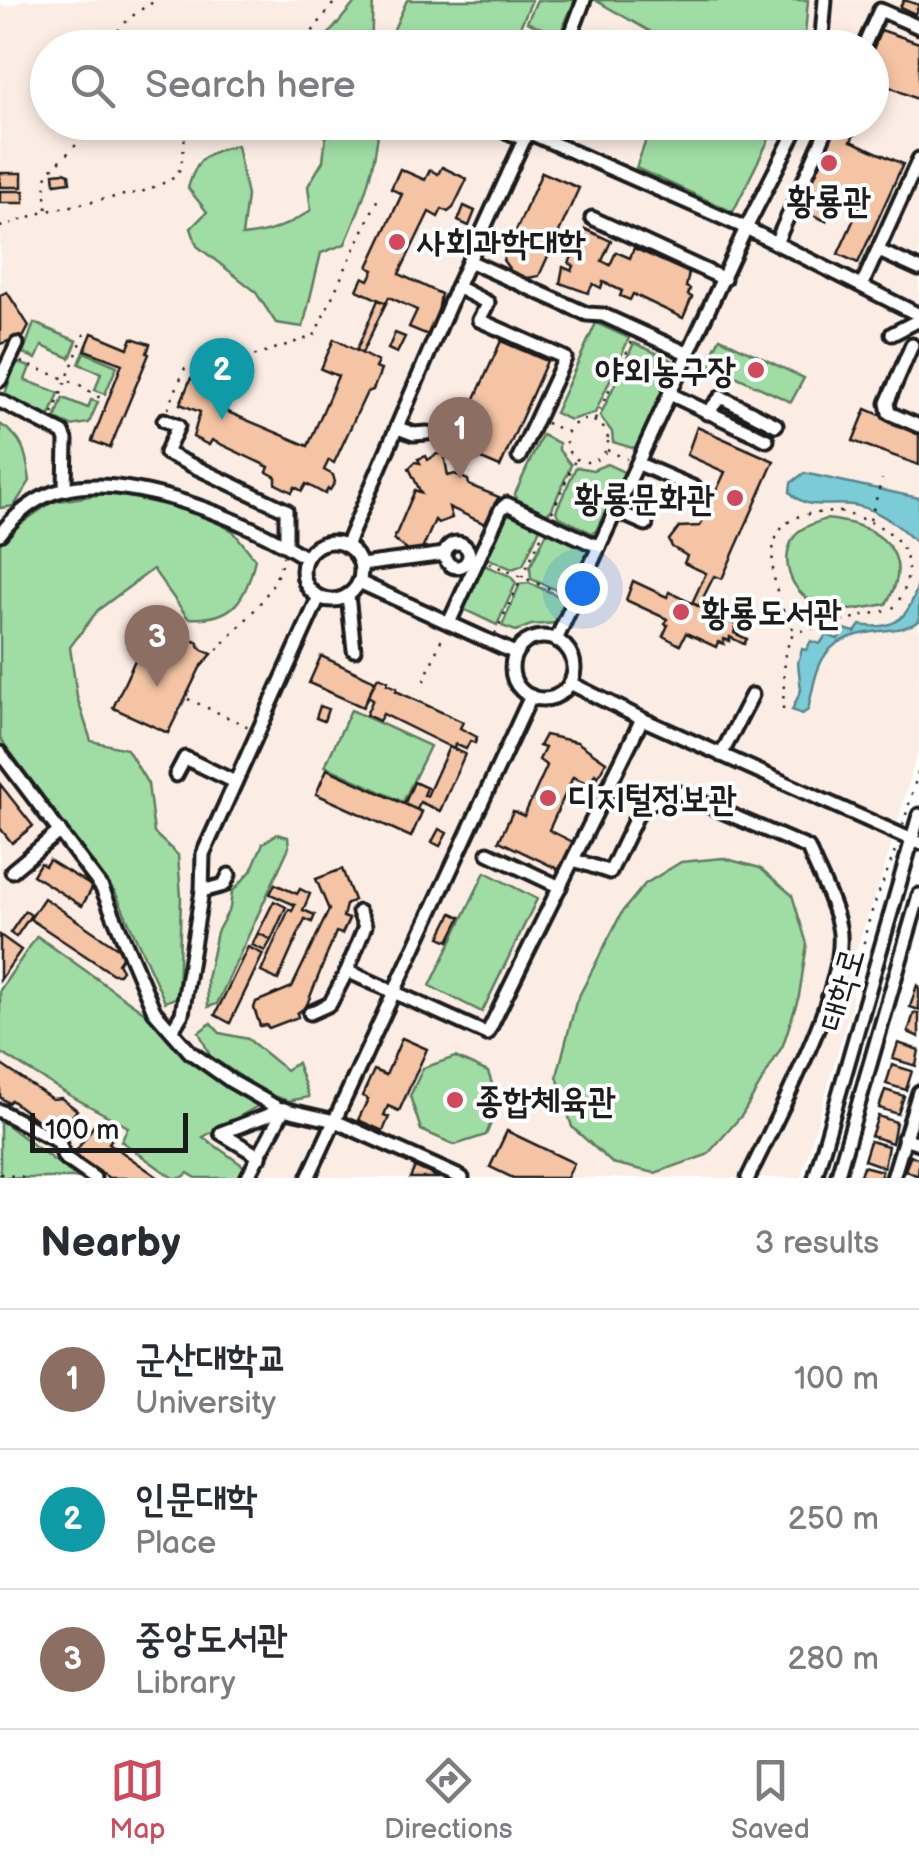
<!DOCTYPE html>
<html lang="en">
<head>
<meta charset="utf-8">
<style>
  :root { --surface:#fff; --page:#f7f7f7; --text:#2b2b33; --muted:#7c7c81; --line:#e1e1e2; --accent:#d1495b }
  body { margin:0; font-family:"Balsamiq Sans","Poor Story",sans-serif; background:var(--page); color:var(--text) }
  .scale { position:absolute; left:30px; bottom:25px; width:158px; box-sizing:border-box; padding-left:10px; border:5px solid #1c1c1c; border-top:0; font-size:28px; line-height:35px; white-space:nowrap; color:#1c1c1c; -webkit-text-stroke:8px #fff; paint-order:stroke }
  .you { position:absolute; left:582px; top:588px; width:35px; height:35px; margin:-25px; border:8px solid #fff; border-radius:50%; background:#1a73e8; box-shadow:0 0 0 15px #1a73e833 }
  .badge { display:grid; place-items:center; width:65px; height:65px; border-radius:50%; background:var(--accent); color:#fff; font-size:32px; font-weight:700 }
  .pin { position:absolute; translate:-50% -82px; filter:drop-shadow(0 2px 5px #0008) }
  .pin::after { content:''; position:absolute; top:52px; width:35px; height:30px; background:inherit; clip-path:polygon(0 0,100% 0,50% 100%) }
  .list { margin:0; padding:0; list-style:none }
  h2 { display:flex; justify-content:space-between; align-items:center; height:130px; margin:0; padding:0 40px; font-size:42px }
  h2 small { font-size:32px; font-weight:400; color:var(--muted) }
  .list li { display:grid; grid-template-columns:65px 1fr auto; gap:30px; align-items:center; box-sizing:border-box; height:140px; padding:0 40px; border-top:2px solid var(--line) }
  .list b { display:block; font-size:38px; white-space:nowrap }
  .list p { margin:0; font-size:32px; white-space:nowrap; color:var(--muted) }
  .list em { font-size:32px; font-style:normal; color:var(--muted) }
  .icon { flex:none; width:55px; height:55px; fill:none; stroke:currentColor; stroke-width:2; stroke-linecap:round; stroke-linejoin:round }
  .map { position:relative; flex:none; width:919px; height:1178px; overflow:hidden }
  .search { position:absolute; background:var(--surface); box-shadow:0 5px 15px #0003; left:30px; right:30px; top:30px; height:110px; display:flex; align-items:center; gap:25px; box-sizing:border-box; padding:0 35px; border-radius:55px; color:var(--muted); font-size:38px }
  .sheet { height:550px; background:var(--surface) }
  nav { display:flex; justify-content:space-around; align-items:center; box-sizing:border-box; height:140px; border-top:2px solid var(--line); background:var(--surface); font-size:28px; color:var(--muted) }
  nav a { display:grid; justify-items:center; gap:5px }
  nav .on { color:var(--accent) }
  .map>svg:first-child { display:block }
</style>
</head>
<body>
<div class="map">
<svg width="919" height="1178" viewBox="0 0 919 1178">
  <rect width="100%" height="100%" fill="#fff"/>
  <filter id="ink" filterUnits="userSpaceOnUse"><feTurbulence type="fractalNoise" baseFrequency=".01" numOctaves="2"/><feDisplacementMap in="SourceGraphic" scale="20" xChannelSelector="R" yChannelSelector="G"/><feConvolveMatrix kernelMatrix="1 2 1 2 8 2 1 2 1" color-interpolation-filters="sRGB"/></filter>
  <g filter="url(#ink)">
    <polygon fill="#fcede4" points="24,0 595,0 658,36 659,47 48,48 48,122 652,123 637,168 733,211 777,123 872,122 872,48 804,47 808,0 919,0 919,747 881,880 855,953 851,1007 801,1178 0,1178 0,4 8,7"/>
    <g fill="#9fdda4" stroke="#5e7c60" stroke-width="2.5">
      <polygon points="357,0 373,0 371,47 318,47"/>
      <polygon points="407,0 532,0 511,47 386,47"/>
      <polygon points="537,0 575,0 559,36 527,22"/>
      <polygon points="595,0 808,0 804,47 659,47 658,36"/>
      <path d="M 318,123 L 379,123 C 376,166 362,205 345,244 L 321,253 L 303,327 L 276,323 L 255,291 L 197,246 L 191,228 L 207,212 L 188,188 C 198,155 205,154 237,145 L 247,196 L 242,236 C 268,234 290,225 311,210 L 308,186 L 323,161 L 326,135 Z"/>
      <polygon points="652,123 652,122 777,123 733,212 636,168"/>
      <polygon points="34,323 77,341 70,358 42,346 36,359 23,353"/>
      <polygon points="596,323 629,338 595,413 570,420 555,413"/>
      <polygon points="720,338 804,378 791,402 707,363"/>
      <polygon points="634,343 672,360 673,366 637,446 632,448 613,442 612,432 600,416"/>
      <polygon points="84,352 117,366 105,394 95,390 101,373 79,364"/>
      <polygon points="16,362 30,367 25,380 59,393 50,416 4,397"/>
      <polygon points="63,398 88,408 91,400 98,402 89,423 71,426 55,419"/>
      <path d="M 0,424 C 25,439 26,454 30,481 L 14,506 L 0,508 Z"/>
      <polygon points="542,435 559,443 559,450 571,465 551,511 546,513 516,499 515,494"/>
      <polygon points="607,464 624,472 596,531 592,533 558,516 556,511 576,467 593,470"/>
      <path d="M 110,493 L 193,511 L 233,531 L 255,559 C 246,600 233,621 188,618 L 153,569 L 98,610 L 70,647 L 77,697 L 91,741 L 127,749 L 148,784 L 154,833 L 178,855 L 181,897 L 178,997 L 165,1002 L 116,894 L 0,738 L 0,538 L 52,502 Z"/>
      <polygon points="510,509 542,524 523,565 512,569 487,558"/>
      <path d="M 825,519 C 875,523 919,551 886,604 C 862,609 841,614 817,604 C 790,593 777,557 797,533 C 803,526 817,523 825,519 Z"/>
      <polygon points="549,528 591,548 568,595 531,579 530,567"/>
      <polygon points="484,565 510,576 516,583 497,625 463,609"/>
      <polygon points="529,583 566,599 556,623 531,625 516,631 502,626 520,584"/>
      <polygon points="351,710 430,746 403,802 325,766"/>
      <polygon points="277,834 288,837 289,847 217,1004 208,1007 207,979 217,932 230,908 232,892 251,871 263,843"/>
      <polygon points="723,858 760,868 792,895 807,944 799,996 783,1045 742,1115 707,1155 655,1173 612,1163 572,1127 557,1076 576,1002 622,912 645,884 681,862"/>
      <polygon points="485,872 537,899 482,1012 430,986"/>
      <polygon points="37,936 159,1023 181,1053 258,1106 203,1137 245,1167 239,1178 196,1178 188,1173 182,1178 173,1178 121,1141 128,1127 69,1095 0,1052 0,990"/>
      <polygon points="211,1023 220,1033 248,1039 286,1070 297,1063 309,1097 288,1101 266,1093 210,1056 199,1032"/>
      <polygon points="455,1057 488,1072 499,1104 486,1135 455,1145 421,1130 410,1096 423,1068"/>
      <polygon points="0,1120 78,1178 0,1178"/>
    </g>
    <g fill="#7cccd7" stroke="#56868c" stroke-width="2.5">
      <path d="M 804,473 L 919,498 L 919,546 C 904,529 881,511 858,506 C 834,500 807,513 790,492 L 791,483 Z"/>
      <path d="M 919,580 L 919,621 C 904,631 890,629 873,632 C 819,639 818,665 808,710 L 802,714 L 792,710 L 801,690 L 798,663 L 802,649 L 806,650 L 811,641 L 820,644 L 826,635 L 838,639 L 844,629 L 855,632 L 860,625 C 898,632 911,614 919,580 Z"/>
    </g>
    <g fill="#f4c4a4" stroke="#1c1c1c" stroke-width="2.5">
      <polygon points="904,0 919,5 915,14 900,7"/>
      <polygon points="881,30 919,43 919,100 872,79 872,52"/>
      <polygon points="835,122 859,125 851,141 903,164 858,263 838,254 865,195 842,185 826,221 797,208"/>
      <polygon points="442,167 467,179 453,208 448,212 442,209 438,217 429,212 399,274 441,294 438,313 428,335 409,327 417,310 389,297 386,303 357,290 363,277 369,280 374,270 368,267 402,194 391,189 400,169 425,180 430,170 438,174"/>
      <polygon points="64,172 69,174 70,182 55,184 54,173"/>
      <polygon points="542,172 579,188 539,276 517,280 503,260"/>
      <rect x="0" y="173" width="22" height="14"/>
      <rect x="0" y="191" width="24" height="12"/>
      <polygon points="464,206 475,211 469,226 458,221"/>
      <polygon points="585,229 611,241 602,261 610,265 616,252 630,258 634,248 689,273 686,287 690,289 688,295 692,297 683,318 633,294 630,300 620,296 622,291 603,282 601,288 593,284 588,293 560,283 563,267 572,271 574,266 569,263"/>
      <polygon points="7,292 29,326 24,336 0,344 0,295"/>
      <polygon points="378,300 386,303 361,355 357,349"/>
      <polygon points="92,333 128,348 132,338 150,344 147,353 149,354 110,448 92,441 122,364 85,350"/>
      <polygon points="395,333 405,337 397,353 388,349"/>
      <polygon points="334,339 378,362 375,368 381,370 373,390 367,392 334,463 329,460 324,470 333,475 335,482 330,490 328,489 325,494 306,484 302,491 295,487 292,492 276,484 276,477 267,472 269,467 212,440 209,445 193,437 200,412 180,404 191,378 223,392 216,407 308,446 338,376 321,369"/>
      <polygon points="501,341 547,361 500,467 453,447"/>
      <polygon points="866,409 919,431 919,465 853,441"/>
      <polygon points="697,427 774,461 722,579 714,576 699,606 692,603 706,573 684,563 687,556 672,547 669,540 679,527 700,526 725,472 687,455"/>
      <polygon points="437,454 444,454 448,476 455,474 468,480 469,485 499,497 493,506 495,509 485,524 449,507 452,518 438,523 435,520 421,552 408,551 394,539 415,490 421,493 409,468 415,462 420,463 418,459 426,456 428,460"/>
      <polygon points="633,581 667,597 669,592 736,625 734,633 747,639 744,644 730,637 730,641 724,639 724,644 718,642 716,647 686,633 680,645 663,636 668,625 665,624 667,619 626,600"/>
      <polygon points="161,629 197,642 202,650 212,654 200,668 168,733 113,708 146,636 156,641"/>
      <polygon points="321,656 375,681 363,707 309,683"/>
      <polygon points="378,677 388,681 387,684 397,688 396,691 463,722 460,728 477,737 475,743 470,741 466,749 455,744 454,749 383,714 379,721 366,715 373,699 368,696"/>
      <polygon points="320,706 328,709 324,721 316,718"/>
      <polygon points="545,735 577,742 606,762 598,777 595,774 589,784 573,777 549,830 573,842 569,851 573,853 564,872 499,841 513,811 524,816 547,766 539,760 545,748 539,746"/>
      <polygon points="449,747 465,754 440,811 420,802 417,810 404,805 414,782 427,788 424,795 427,796"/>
      <polygon points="327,769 422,812 411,837 316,794"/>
      <polygon points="0,784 33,826 12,843 0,828"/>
      <polygon points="439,829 447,833 440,846 432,842"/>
      <polygon points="49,860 93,887 82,906 33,875 40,863 45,866"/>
      <polygon points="342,869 354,900 346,905 343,917 349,919 342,934 336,932 306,1007 297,1013 298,1017 269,1028 266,1025 260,1026 254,1008 256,1002 292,987 329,910 316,879"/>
      <polygon points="275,884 297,894 300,889 310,894 303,910 315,915 312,922 305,919 278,980 261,972 289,909 292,911 295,905 270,894"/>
      <polygon points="44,898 125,953 118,963 122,970 119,974 113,974 30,919"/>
      <polygon points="274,901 286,907 271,940 258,933"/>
      <polygon points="25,911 31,915 16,937 10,933"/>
      <polygon points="452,913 461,917 449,941 440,937"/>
      <polygon points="258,933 271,940 265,951 252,945"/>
      <polygon points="0,935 21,950 0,980"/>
      <polygon points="248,947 263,954 230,1023 215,1015"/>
      <polygon points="917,985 919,986 919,1010 910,1007"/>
      <polygon points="914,1013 919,1014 919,1037 908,1032"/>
      <polygon points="402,1038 427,1049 399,1111 388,1106 384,1115 389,1117 383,1131 358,1120 368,1099 362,1096 374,1070 386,1075"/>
      <polygon points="898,1043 919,1050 916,1066 893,1059"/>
      <polygon points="0,1064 52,1099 61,1098 77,1110 63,1128 51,1121 47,1128 11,1100 8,1103 0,1097"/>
      <polygon points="892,1065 912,1071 906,1090 886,1084"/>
      <polygon points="885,1090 904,1096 898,1114 879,1108"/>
      <polygon points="878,1116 896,1122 892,1143 871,1136"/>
      <polygon points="97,1121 116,1133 109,1143 159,1178 109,1178 74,1154"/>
      <polygon points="507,1131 574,1163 567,1178 513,1178 490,1167"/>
      <polygon points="870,1141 888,1146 884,1167 864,1160"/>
      <polygon points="911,1155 919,1159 918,1176 905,1170"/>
      <polygon points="863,1166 882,1171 880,1178 859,1178"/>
      <polygon points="415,1167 440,1178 410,1178"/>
    </g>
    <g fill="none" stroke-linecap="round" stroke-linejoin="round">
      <defs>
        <g id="minor">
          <polyline points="566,48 584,0"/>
          <polyline points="821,48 825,0"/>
          <polyline points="863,48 880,10 919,27"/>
          <polyline points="481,126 492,126 525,139"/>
          <polyline points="528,132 746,228 919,315"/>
          <polyline points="592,218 724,279"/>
          <polyline points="776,243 830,122"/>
          <polyline points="879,251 919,269"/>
          <polyline points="469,261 587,314 603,315 689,354"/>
          <polyline points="862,285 919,159"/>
          <polyline points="457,287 488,303 479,320 565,358 519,457"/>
          <polyline points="892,334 919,320"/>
          <polyline points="912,345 887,403 889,413 919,426"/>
          <polyline points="0,380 17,344"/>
          <polyline points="672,395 767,440"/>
          <polyline points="0,401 63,433 66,440 65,489"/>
          <polyline points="707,413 721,397 776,425"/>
          <polyline points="164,420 178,426 166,453 286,510 286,545"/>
          <polyline points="398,428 414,434 427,433"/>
          <polyline points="639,464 695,488"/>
          <polyline points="616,511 646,524"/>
          <path d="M 0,534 C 16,514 37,496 63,490 C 131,472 249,521 306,558"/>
          <circle cx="332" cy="571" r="29"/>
          <circle cx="457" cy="555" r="12"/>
          <polyline points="346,546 457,287 532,122"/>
          <polyline points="361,565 445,554"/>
          <polyline points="359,582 515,653"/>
          <polyline points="348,595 354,650"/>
          <polyline points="449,623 501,509 507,504 599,547"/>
          <circle cx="543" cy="668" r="31"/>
          <polyline points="556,640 746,228 800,122"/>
          <polyline points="570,683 642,719 919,843"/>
          <polyline points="0,753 102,888 154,1011 190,1052 231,1081 278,1108 335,1121 462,1178"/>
          <polyline points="721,755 752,695"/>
          <polyline points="176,775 185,758 235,782"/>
          <polyline points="488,853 560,887"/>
          <path d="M 574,860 L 610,872 L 641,807 L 677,792 L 808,848 C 818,873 834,901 839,927 C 851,982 773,1124 748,1178"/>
          <polyline points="12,871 60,831"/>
          <polyline points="202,891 224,885 229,875"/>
          <polyline points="359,912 365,926 347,971 487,1034 642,719"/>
          <polyline points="310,1013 330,1004 347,971"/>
          <polyline points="173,1029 182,1014 202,891 203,854 319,597"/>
          <polyline points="0,1111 59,1142 64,1157 94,1178"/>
          <polyline points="904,1138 919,1143"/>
          <polyline points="260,1157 221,1133 284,1109"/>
          <polyline points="247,1178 284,1109"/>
          <polyline points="308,1178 531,696"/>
          <polyline points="815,1178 919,815"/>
          <polyline points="837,1178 919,895"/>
          <polyline points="893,1178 919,1092"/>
        </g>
      </defs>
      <use href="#minor" stroke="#1c1c1c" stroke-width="19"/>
      <g stroke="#1c1c1c" stroke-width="2.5" stroke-dasharray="2.5 8" stroke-linecap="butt">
        <path d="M 106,48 C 118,27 136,10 158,0"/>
        <polyline points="300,48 336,0"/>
        <polyline points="47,209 45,181 48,173 99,122"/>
        <polyline points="0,227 47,211 144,191 171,180 181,168 187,122"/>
        <polyline points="21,362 80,385 100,398"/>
        <polyline points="168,409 185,368 219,367 314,336 380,194"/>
        <polyline points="53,414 87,327"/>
        <polyline points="595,420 632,341"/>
        <circle cx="587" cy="441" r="21"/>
        <polyline points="546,423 566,431"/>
        <polyline points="607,450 627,459"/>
        <polyline points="552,512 576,458"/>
        <path d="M 840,512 C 872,521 909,533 908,572 C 907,587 902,598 892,609 L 801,631 L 790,627 C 778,600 759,546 787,523 C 801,511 823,513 840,512 Z"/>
        <polyline points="870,520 882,479"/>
        <polyline points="489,563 564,595"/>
        <polyline points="495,634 543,533"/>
        <path d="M 217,650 C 242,623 276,594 283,556"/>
        <polyline points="424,681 444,633"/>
        <polyline points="188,699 249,727"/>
        <polyline points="783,709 785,653 794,630"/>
        <polyline points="903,825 919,769"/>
        <path d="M 863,964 C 860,926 885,883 896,847"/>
        <polyline points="0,1174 27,1178"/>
      </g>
      <use href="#minor" stroke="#fff" stroke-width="11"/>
    </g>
  </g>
  <g fill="#d1495b" stroke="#fff" stroke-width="4">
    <circle cx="829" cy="163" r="10"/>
    <circle cx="397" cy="242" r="10"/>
    <circle cx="756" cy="370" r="10"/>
    <circle cx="735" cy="498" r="10"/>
    <circle cx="681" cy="612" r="10"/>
    <circle cx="548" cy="798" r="10"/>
    <circle cx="455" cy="1100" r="10"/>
  </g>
  <g text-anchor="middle" stroke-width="8" stroke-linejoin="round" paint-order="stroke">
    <g font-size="35" font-weight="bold" fill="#1c1c1c" stroke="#fff" text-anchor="start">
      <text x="829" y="212" text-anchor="middle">황룡관</text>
      <text x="417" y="254">사회과학대학</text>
      <text x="736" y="382" text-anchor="end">야외농구장</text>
      <text x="715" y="510" text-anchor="end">황룡문화관</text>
      <text x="701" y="624">황룡도서관</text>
      <text x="568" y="810">디지털정보관</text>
      <text x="475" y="1112">종합체육관</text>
    </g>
    <g font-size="35" fill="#1c1c1c" stroke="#fff">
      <text transform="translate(841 989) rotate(-74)" y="12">대학로</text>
    </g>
  </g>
</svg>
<div class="scale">100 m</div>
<div class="you"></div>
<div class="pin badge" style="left:460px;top:479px;background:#8d6e63">1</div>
<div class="pin badge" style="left:222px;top:420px;background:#0f9aa8">2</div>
<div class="pin badge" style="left:157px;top:687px;background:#8d6e63">3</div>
<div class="search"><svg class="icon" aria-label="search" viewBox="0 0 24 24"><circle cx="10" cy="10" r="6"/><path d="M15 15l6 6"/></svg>Search here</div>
</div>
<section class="sheet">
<h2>Nearby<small>3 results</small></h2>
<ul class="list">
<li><span class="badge" style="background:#8d6e63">1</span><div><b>군산대학교</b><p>University</p></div><em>100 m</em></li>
<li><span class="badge" style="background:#0f9aa8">2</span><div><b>인문대학</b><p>Place</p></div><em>250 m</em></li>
<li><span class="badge" style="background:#8d6e63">3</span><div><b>중앙도서관</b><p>Library</p></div><em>280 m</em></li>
</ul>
</section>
<nav>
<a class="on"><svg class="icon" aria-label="map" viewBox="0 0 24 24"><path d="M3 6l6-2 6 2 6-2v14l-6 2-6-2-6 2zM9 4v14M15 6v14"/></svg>Map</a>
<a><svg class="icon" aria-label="directions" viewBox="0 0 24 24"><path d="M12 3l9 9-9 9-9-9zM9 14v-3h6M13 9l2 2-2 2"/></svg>Directions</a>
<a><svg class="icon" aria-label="saved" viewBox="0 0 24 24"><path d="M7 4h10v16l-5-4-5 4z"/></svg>Saved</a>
</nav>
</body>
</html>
